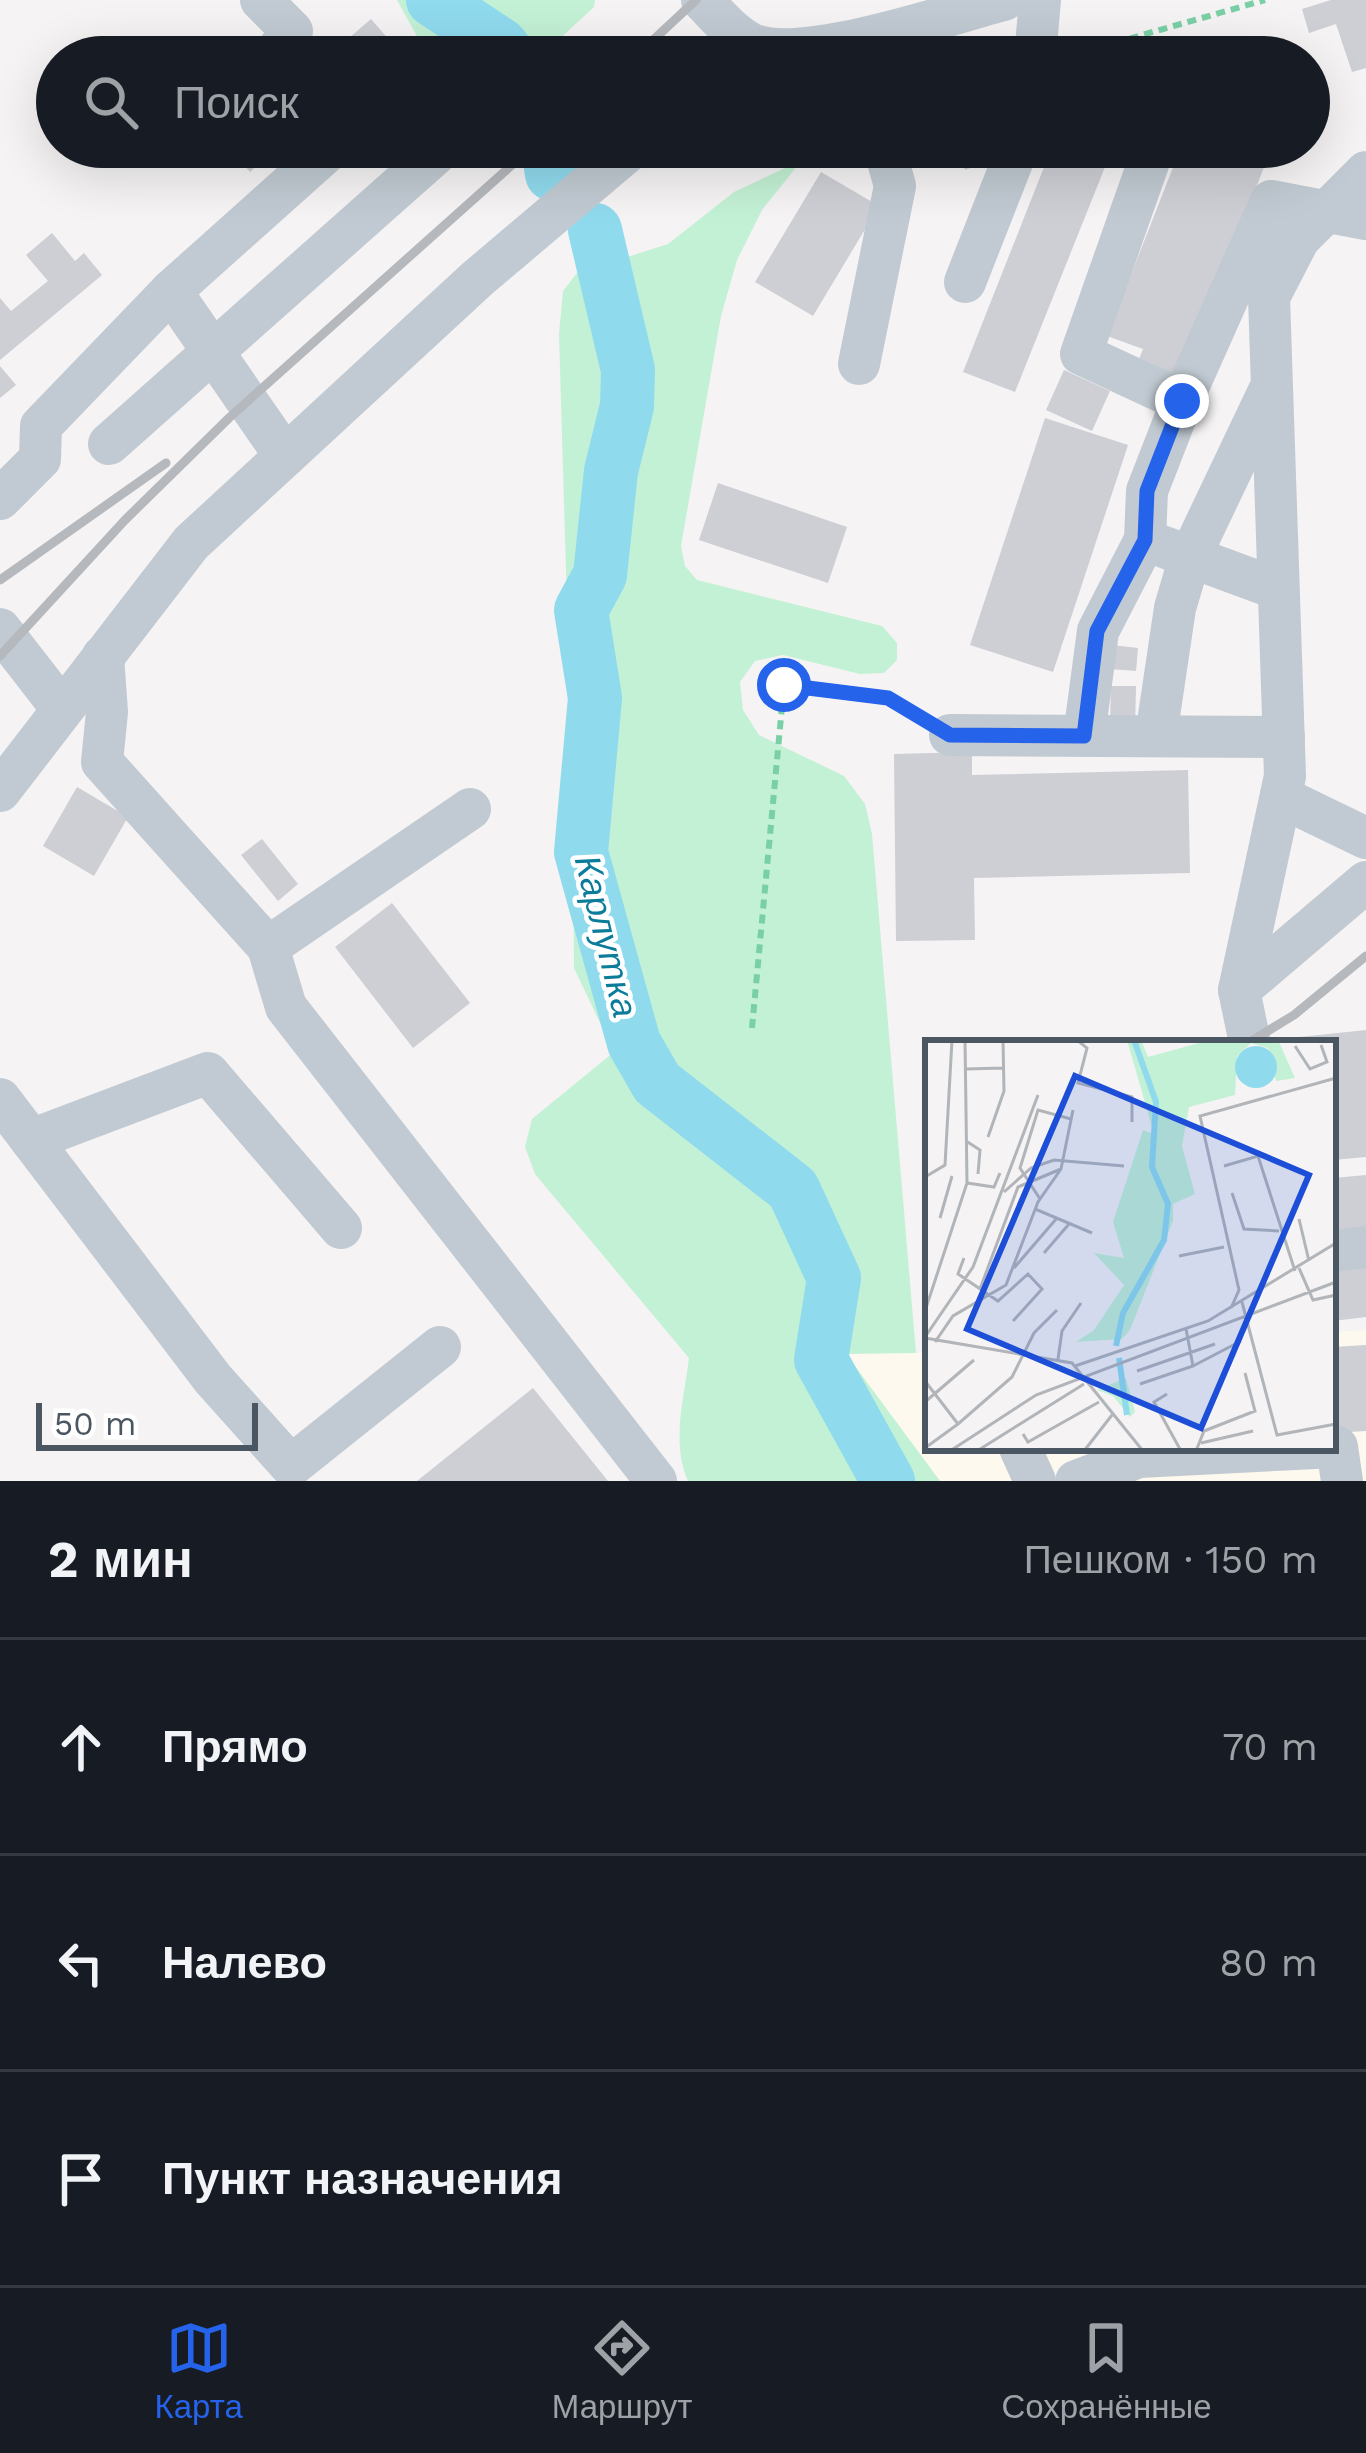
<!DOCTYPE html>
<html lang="ru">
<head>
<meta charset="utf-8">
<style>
  :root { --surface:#171b24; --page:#20242c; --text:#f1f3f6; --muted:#9ea1a6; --line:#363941; --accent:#2563eb }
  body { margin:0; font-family:"Work Sans",sans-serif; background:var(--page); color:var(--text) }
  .scale { position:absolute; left:36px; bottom:30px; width:222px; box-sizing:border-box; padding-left:12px; border:6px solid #4a5661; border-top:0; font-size:33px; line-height:42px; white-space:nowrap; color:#4a5661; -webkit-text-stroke:9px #fff; paint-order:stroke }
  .stop { position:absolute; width:36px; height:36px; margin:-27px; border:9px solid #2563eb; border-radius:50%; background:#fff }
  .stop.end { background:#2563eb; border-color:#fff; box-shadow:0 3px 12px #0008 }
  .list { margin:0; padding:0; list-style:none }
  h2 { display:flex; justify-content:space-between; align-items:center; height:156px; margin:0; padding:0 48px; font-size:51px }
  h2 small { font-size:39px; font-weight:400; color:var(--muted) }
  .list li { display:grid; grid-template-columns:78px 1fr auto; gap:36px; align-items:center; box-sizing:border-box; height:216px; padding:0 48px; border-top:3px solid var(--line) }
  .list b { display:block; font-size:45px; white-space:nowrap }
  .list em { font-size:39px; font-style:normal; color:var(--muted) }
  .icon { flex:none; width:66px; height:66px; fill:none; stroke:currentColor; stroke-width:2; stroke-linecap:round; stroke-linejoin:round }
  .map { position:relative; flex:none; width:1366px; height:1481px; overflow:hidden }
  .search { position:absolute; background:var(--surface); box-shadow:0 12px 48px #0002; left:36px; right:36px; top:36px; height:132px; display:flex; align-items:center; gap:30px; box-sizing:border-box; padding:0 42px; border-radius:66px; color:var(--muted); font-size:45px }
  .sheet { height:804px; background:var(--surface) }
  nav { display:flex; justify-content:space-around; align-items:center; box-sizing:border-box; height:168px; border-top:3px solid var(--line); background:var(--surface); font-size:33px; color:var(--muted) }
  nav a { display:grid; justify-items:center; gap:6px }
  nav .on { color:var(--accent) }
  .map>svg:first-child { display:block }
</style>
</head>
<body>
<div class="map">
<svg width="1366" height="1481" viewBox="0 0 1366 1481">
  <rect width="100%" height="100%" fill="#f5f3f3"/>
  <polygon fill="#fdf9ef" points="1366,1330 1366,1481 940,1481 845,1353 928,1353 928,1448 1333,1448 1333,1332"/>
  <g fill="#c3f1d5">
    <polygon points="397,0 595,0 594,7 540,57 438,57 419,40"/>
    <path d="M 802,160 L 762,210 L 737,260 L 721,316 L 681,546 L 685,566 L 697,580 L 882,626 L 897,643 L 897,660 L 884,673 L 860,674 L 783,655 L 755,661 L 740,682 L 743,710 L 759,735 L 844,776 L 865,804 L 872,834 L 916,1353 L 846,1354 L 940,1481 L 688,1481 C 671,1442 684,1399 689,1358 L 535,1174 L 525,1147 L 532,1119 L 614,1052 L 574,968 L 573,806 L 559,334 L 563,291 L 577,273 L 668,244 L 734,192 Z"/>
  </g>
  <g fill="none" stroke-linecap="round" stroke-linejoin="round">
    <g stroke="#90daee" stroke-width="54">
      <polyline points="433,0 501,45 510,57"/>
      <polyline points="548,147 552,174"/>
      <polyline points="595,230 628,370 627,406 611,471 600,575 581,610 595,698 581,852 634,1043 657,1083 793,1189 834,1278 821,1360 888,1481"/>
    </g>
  </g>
  <g fill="#cdcfd5">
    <polygon points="1331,0 1366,0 1366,68 1352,72 1336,24 1309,33 1302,9"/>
    <polygon points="371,19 396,48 386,57 327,57"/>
    <polygon points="228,147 279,147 250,172"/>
    <polygon points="957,147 989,147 993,160 965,170"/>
    <polygon points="1052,147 1113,147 1015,392 963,372"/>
    <polygon points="1181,147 1272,147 1177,388 1134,372 1143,349 1107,336"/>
    <polygon points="821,172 879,206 813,316 755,282"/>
    <polygon points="52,233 75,261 84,253 102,275 0,360 0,298 11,311 48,281 26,255"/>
    <polygon points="0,366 16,385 0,398"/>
    <polygon points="1064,370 1110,391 1092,431 1046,410"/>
    <polygon points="1045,418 1128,445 1053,672 970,645"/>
    <polygon points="718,483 847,527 828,583 699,540"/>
    <polygon points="1112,645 1138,648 1136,671 1110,669"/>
    <polygon points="1111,686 1136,686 1135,729 1110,728"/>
    <polygon points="972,752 972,775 1188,770 1190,873 974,878 975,940 896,941 894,754"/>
    <polygon points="77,787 128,817 94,876 43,846"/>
    <polygon points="262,839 298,884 278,901 241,855"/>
    <polygon points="392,903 470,1003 413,1048 335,947"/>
    <polygon points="1366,1030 1366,1157 1333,1160 1333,1043 1271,1043 1271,1040"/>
    <polygon points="1366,1175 1366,1245 1337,1248 1333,1178"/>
    <polygon points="1366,1260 1366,1317 1333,1321 1333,1263"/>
    <polygon points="1366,1345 1366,1431 1333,1433 1333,1347"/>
    <polygon points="533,1388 608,1481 417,1481"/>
  </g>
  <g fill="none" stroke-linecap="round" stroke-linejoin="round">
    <g stroke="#7ad0a6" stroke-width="6" stroke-dasharray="9 6" stroke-linecap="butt">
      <polyline points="1072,55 1265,0"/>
      <polyline points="752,1028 784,685 888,697 921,717"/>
    </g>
    <g stroke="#c1cad2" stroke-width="42">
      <polyline points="261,0 292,31 272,57"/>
      <path d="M 702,0 C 717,15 731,33 750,43 C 799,67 948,14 1004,0"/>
      <polyline points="1035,57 1040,0"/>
      <polyline points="1154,147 1081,354 1182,401 1271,201 1366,219"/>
      <polyline points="965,282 1018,147"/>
      <polyline points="859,364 895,186 884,147"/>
      <polyline points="1182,401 1147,491 1145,540 1278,589"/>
      <polyline points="109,444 440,150"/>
      <polyline points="285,456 171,291 332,147"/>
      <polyline points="0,499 40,459 41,426 171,291"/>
      <polyline points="0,629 62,709"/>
      <polyline points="103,656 107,712 102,762 268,947 286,1007 656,1481"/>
      <polyline points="950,735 1284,737"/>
      <polyline points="1084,736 1098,631 1145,540"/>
      <polyline points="1156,736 1175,608 1190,557 1268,393"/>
      <polyline points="0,791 191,543 477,279 633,147"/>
      <polyline points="1281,797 1366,838"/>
      <polyline points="268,947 470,809"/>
      <polyline points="1239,990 1366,882"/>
      <polyline points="1250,1043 1239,990 1285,776 1269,297 1299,239 1366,172"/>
      <polyline points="0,1099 213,1379 291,1466 440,1347"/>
      <polyline points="31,1140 208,1073 341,1228"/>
      <polyline points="1333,1251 1366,1247"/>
      <polyline points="1333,1447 1337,1447 1342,1481"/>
      <polyline points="1020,1448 1035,1481"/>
      <polyline points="1076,1481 1139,1457 1316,1448"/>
    </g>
    <g stroke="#b5b8bd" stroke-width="9">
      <polyline points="635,57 696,0"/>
      <polyline points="0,580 166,463"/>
      <polyline points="0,656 125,520 230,417 532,147"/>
      <polyline points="1248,1043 1294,1015 1366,956"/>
    </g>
  </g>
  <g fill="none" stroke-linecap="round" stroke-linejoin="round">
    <polyline stroke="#2563eb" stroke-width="15" points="784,685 888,698 950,735 1084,736 1097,631 1145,540 1147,491 1182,401"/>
  </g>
  <g text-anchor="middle" stroke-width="9" stroke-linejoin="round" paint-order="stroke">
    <g font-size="36" font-style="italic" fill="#0c7c9b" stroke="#fff">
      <text transform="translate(607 936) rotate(76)" y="13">Карлутка</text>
    </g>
  </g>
  <g transform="translate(925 1040)">
    <rect width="411" height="411" fill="#f5f3f3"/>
    <path d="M 202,0 L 216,0 L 223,17 L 285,0 L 353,0 L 370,38 L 351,41 L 343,8 L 326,3 L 312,16 L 310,55 L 264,67 L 257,106 L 270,154 L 248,164 L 248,181 L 205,290 L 197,299 L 151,302 L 169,290 L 199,245 L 169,213 L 199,218 L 188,182 L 218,90 L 229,94 ZM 201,338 L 210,372 L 205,377 L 188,356 L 172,350 Z" fill="#c3f1d5"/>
    <path d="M310 27a21 21 0 1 1 42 0a21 21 0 1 1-42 0Z" fill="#90daee"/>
    <path fill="none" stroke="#90daee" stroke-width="6" d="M 191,306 L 198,273 L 239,200 L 243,164 L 227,127 L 231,62 L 209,0M 194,318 L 202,375"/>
    <path fill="none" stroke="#b1b4b9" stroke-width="3" d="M 152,0 L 162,8 L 153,43 L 207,57 L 207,82M 370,6 L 385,29 L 402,22 L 396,5M 41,29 L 78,28M 63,97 L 79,51 L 78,0M 41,101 L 55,110 L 53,134M 299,126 L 333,116 L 370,231M 0,137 L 20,125 L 27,0M 42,143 L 69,147 L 75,133M 79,152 L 106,128 L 129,120 L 199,126M 307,153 L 319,189 L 354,191M 115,159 L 95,128 L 113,70 L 146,79M 110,169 L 167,193M 15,178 L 27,136M 374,179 L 384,221M 119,213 L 144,184M 254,216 L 299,207M 39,218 L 33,234 L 73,261 L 103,234 L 117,249 L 88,281M 89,228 L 132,178M 374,228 L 388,260 L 411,255M 55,249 L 93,147 L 136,129M 317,262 L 352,395 L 411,384M 306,268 L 314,250 L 275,76 L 411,38M 0,271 L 42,143 L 40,0M 0,297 L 48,227 L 113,55M 0,298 L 147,323 L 218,411M 10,302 L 28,276 L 81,245 L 113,162 L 136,129 L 148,70M 133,319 L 137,291 L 156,263M 150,326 L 283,281 L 411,203M 268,326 L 316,301M 212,331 L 290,304M 0,341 L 33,384 L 87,337 L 109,293 L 132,270M 215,344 L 268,326 L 261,289M 242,354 L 229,362 L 256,411M 0,362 L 49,320M 98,394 L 103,402 L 174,362M 276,403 L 328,391M 0,408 L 33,384M 25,411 L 111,355 L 411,242M 52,411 L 159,344M 159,411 L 187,375M 271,411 L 279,391 L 330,371 L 320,333"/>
    <path fill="#1d4ed8" fill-opacity="0.15" stroke="#1d4ed8" stroke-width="6" d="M 150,36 L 384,135 L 276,388 L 42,289 Z"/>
    <rect width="411" height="411" fill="none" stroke="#4a5661" stroke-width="6"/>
  </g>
</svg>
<div class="scale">50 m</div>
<div class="stop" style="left:784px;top:685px"></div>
<div class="stop end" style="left:1182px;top:401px"></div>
<div class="search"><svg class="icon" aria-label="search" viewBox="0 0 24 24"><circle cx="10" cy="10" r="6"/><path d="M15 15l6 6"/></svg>Поиск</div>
</div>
<section class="sheet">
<h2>2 мин<small>Пешком · 150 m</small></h2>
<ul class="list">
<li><svg class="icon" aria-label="ahead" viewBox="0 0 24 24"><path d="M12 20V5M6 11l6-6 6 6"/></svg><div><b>Прямо</b></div><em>70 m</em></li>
<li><svg class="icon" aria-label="left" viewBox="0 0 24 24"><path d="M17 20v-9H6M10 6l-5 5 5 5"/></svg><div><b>Налево</b></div><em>80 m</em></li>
<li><svg class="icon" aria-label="arrive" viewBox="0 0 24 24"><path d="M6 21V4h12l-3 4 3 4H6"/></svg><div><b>Пункт назначения</b></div></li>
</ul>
</section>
<nav>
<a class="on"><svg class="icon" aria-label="map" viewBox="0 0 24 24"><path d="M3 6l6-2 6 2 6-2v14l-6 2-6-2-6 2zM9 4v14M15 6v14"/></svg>Карта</a>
<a><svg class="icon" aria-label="directions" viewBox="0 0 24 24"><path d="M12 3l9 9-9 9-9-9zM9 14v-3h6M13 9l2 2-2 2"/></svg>Маршрут</a>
<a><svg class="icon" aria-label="saved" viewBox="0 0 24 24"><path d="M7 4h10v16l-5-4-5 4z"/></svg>Сохранённые</a>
</nav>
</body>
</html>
